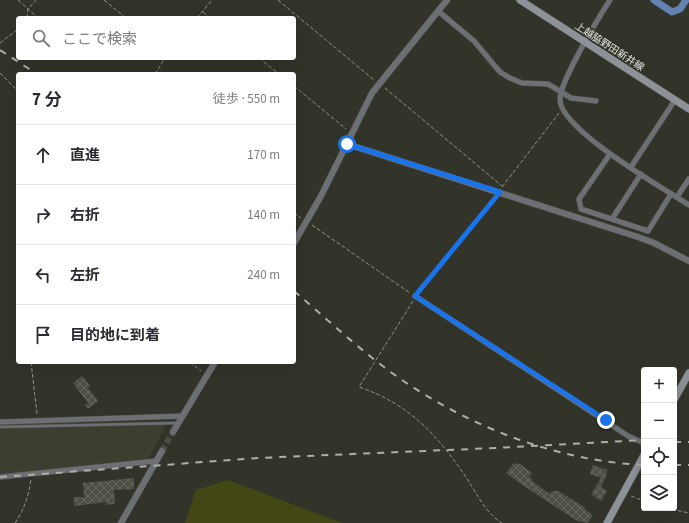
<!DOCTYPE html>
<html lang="ja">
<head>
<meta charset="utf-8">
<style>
  :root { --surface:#fff; --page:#f2f2f3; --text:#2b2b33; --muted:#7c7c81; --line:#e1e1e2 }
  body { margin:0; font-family:"Source Sans 3","Noto Sans JP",sans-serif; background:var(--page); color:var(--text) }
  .controls { position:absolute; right:12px; bottom:12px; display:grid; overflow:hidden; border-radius:4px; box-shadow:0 4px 16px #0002 }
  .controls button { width:36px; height:36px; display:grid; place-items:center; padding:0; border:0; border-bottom:1px solid var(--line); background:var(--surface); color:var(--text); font:20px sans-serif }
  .stop { position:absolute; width:12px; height:12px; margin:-9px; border:3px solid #1a73e8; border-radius:50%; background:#fff }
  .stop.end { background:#1a73e8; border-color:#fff; box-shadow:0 1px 4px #0008 }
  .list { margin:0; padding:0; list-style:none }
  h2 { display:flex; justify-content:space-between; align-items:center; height:52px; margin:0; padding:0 16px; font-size:17px }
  h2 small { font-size:13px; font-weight:400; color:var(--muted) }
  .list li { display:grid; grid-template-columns:26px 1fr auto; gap:12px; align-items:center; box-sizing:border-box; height:60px; padding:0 16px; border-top:1px solid var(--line) }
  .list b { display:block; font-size:15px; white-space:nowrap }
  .list em { font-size:13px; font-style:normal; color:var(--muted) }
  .icon { flex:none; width:22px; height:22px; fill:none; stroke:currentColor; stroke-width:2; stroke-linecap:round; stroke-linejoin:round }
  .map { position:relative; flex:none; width:689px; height:523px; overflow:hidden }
  .search { position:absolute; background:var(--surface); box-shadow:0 4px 16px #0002; left:16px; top:16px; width:280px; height:44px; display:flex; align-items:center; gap:10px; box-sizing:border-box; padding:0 14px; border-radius:4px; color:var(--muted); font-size:15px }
  .panel { position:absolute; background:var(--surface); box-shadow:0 4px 16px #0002; left:16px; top:72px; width:280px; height:292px; border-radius:4px }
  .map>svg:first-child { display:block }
</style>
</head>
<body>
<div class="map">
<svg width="689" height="523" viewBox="0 0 689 523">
  <defs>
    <pattern id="building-cross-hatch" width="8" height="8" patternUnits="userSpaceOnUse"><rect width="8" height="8" fill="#4e5045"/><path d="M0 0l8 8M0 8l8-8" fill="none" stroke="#676960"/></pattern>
  </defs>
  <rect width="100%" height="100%" fill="#32342a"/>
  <polygon fill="#3c3e2f" points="168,421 148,460 0,474 0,424"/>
  <polygon fill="#424714" points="228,480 342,523 185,523 196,490"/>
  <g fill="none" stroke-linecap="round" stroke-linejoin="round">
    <polyline stroke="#6482b1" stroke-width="7" points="654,0 672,12 680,9 686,0"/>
  </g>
  <g fill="url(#building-cross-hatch)">
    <polygon points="82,376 90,386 88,388 98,401 88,409 85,405 88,403 73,383"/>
    <polygon points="514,463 520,464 532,473 529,477 533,479 532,481 550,494 552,491 558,491 586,508 584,509 593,515 588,523 580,521 579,522 524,486 506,473"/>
    <polygon points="593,465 607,470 606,473 607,474 601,487 607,491 601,501 591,494 601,478 590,474"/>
    <polygon points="134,478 134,489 114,490 115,504 106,505 106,502 74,506 74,497 84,497 83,483"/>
  </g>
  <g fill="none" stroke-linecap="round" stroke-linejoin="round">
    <polyline stroke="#4d4f45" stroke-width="6" stroke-dasharray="6 3" stroke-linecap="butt" points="162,451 173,432"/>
    <defs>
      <polyline id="service" points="0,427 178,423"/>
      <g id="minor">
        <path d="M 610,0 C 599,17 559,83 560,100 C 561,130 663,188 689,205"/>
        <polyline points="438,11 474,41 500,72 510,78 522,83 548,84 571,98 596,101"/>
        <polyline points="610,154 579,199 581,209 648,231 671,194"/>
        <polyline points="631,167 675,100"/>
        <polyline points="677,197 689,179"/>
        <polyline points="612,219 641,174"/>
        <polyline points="415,296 628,436 644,443"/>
        <polyline points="0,422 183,416"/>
        <polyline points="0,477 156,461"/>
      </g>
      <g id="tertiary">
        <polyline points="347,144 638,237 654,243 689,261"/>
        <polyline points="294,243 321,196 372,93 447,0"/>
        <polyline points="173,432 215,362"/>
        <polyline points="121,523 162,451"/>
      </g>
      <g id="secondary">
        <polyline points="520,0 689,109"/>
        <polyline points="674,400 689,373"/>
        <polyline points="607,523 644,455"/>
      </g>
    </defs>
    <use href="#service" stroke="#4f5047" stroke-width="3.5"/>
    <use href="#minor" stroke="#4f5047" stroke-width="6"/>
    <use href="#tertiary" stroke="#4f5047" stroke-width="7"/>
    <use href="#secondary" stroke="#4f5047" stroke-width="8"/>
    <g stroke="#91928a" stroke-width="1" stroke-dasharray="4 2" stroke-linecap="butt">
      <polyline points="18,0 38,18"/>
      <polyline points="104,0 126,18"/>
      <polyline points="278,0 374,80"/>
      <polyline points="203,12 210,18"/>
      <polyline points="27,18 28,9 36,0"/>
      <polyline points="197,18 212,0"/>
      <polyline points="0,43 18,29"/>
      <polyline points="259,58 279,74"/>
      <polyline points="0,73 18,91"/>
      <polyline points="155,74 165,58"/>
      <polyline points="294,86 346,129"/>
      <polyline points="385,88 502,186"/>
      <polyline points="502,187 559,113"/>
      <polyline points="294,213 301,218"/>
      <polyline points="312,225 410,293"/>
      <polyline points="419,292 495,198"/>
      <path d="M 413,301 L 359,387 C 410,404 439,437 468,480 C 477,494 487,515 502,523"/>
      <polyline points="31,362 37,414"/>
      <polyline points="190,362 201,371"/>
      <polyline points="631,496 644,501"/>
      <polyline points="666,508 689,513"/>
      <path d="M 15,523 C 24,510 29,495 31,479"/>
    </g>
    <use href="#service" stroke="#6c6f73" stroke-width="2.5"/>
    <use href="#minor" stroke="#6c6f73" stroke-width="5"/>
    <use href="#tertiary" stroke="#6c6f73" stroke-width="6"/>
    <use href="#secondary" stroke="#8d9198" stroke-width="7"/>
    <g stroke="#aeafa8" stroke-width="2" stroke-dasharray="7 7" stroke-linecap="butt">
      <polyline points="0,50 37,74"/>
      <path d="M 294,291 C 328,320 362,352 399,378 C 470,427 557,461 644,465"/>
      <polyline points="674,442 689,442"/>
      <polyline points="674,465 689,465"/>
      <polyline points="0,477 258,458 495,448 644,440"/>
    </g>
  </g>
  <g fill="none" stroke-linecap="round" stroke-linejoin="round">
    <polyline stroke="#1a73e8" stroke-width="5" points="347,144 500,192 415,296 606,420"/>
  </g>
  <g text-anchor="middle" stroke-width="3" stroke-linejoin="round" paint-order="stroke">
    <g font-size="10" fill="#e5e6e0" stroke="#32342a">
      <text transform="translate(610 46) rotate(33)" y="4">上越脇野田新井線</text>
    </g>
  </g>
</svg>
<div class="controls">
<button>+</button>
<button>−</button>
<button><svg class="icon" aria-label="locate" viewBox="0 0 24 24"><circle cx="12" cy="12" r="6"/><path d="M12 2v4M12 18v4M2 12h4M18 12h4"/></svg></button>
<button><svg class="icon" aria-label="layers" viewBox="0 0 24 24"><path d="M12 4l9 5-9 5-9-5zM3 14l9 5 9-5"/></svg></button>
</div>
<div class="stop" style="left:347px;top:144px"></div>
<div class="stop end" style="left:606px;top:420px"></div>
<div class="search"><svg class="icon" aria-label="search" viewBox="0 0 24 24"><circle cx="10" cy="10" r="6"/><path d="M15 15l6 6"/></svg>ここで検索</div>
<section class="panel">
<h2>7 分<small>徒歩 · 550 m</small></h2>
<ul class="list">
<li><svg class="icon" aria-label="ahead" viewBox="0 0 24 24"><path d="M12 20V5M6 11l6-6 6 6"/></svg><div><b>直進</b></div><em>170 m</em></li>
<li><svg class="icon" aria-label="right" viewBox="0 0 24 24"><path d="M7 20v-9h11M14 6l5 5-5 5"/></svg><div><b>右折</b></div><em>140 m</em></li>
<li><svg class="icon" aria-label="left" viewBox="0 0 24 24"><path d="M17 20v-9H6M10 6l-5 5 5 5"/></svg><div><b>左折</b></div><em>240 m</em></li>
<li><svg class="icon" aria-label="arrive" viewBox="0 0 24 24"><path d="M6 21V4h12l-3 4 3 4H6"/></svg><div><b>目的地に到着</b></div></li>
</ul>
</section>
</div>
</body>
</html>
